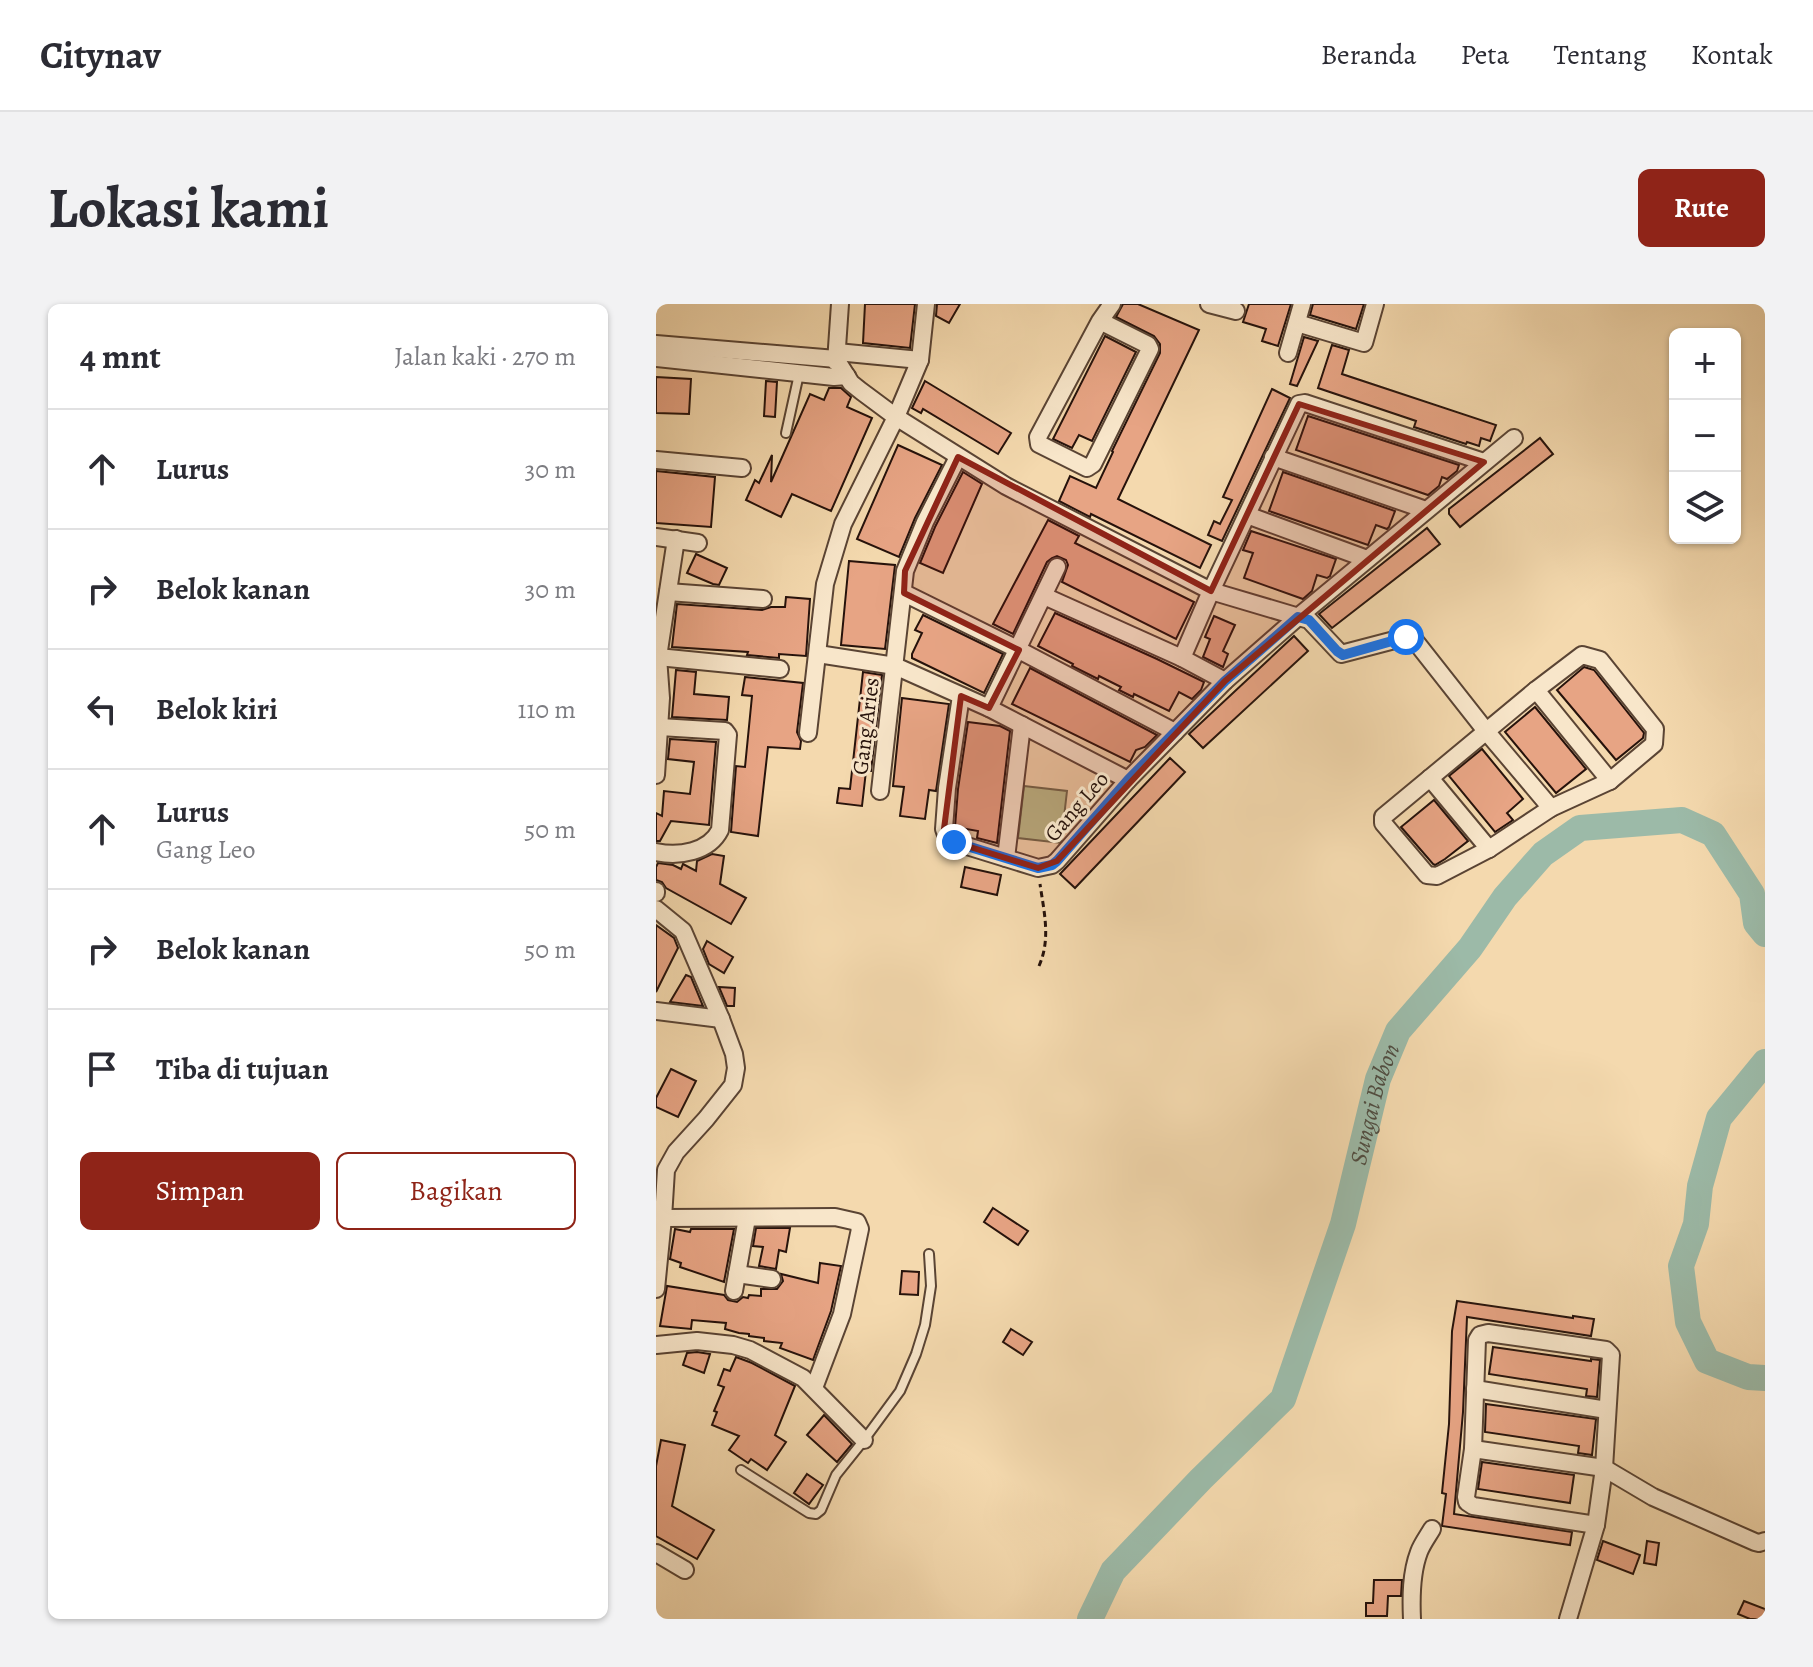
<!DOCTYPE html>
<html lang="id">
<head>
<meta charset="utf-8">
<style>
  :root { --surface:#fff; --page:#f2f2f3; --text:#2b2b33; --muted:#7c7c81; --line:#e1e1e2; --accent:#8f2418 }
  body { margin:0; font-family:Alegreya,serif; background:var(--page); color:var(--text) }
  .controls { position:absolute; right:24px; top:24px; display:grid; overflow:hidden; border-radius:12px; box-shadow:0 2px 6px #0004 }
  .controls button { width:72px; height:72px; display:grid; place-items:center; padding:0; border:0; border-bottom:2px solid var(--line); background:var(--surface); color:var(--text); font:40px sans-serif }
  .stop { position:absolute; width:24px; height:24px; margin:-18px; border:6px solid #1a73e8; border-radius:50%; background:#fff }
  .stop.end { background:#1a73e8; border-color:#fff; box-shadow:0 2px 8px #0008 }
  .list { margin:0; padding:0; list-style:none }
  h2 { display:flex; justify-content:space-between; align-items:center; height:104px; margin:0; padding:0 32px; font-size:34px }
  h2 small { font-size:26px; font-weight:400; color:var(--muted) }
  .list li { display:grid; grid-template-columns:52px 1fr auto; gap:24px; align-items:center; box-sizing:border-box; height:120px; padding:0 32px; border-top:2px solid var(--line) }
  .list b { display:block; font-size:30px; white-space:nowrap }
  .list p { margin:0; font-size:26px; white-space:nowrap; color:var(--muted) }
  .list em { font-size:26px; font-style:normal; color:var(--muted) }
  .actions { display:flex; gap:16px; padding:24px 32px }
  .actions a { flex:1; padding:18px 0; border:2px solid var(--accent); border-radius:12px; text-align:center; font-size:28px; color:var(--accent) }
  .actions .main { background:var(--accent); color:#fff }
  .icon { flex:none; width:44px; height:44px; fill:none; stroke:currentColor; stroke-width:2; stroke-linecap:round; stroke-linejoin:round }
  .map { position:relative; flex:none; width:1109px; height:1315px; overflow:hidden; border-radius:12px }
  header { display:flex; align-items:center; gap:48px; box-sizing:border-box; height:112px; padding:0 40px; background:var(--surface); border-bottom:2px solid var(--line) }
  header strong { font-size:38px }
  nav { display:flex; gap:44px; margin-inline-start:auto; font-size:28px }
  .intro { display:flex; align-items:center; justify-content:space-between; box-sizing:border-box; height:192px; padding:0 48px }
  h1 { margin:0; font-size:56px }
  .button { padding:20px 36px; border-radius:12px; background:var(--accent); color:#fff; font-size:28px; font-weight:700 }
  main { display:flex; gap:48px; padding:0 48px }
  aside { flex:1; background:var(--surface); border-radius:12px; box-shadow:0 2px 6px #0004 }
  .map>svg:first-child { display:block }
</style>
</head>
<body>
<header>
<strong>Citynav</strong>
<nav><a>Beranda</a><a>Peta</a><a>Tentang</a><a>Kontak</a></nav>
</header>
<div class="intro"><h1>Lokasi kami</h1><a class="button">Rute</a></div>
<main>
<aside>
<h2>4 mnt<small>Jalan kaki · 270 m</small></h2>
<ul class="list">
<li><svg class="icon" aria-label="ahead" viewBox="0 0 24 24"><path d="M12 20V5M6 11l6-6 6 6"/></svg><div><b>Lurus</b></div><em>30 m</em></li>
<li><svg class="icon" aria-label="right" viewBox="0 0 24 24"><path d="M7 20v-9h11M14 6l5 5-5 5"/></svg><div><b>Belok kanan</b></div><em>30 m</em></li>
<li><svg class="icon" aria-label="left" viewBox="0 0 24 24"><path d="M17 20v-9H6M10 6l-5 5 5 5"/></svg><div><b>Belok kiri</b></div><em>110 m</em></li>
<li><svg class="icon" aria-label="ahead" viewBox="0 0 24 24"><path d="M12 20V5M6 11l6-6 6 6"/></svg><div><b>Lurus</b><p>Gang Leo</p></div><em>50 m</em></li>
<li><svg class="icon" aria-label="right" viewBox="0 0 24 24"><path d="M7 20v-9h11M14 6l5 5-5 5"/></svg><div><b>Belok kanan</b></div><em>50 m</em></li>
<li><svg class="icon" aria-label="arrive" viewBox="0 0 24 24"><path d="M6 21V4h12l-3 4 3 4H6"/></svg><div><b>Tiba di tujuan</b></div></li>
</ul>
<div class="actions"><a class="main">Simpan</a><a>Bagikan</a></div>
</aside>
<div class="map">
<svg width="1109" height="1315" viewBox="0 0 1109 1315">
  <rect width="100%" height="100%" fill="#f4d9ae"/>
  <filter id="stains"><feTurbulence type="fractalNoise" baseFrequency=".0025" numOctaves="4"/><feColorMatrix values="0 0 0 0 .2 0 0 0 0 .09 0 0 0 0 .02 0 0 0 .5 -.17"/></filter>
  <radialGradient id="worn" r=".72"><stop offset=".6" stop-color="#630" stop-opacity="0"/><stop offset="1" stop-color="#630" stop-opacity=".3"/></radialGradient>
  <polygon fill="#bbbf8a" stroke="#70684a" stroke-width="2" points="368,482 411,487 405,539 362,534"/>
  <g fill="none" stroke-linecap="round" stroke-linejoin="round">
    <g stroke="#9cbaa8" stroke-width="26">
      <polyline points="1109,758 1063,814 1044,882 1040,920 1025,962 1032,1018 1051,1057 1092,1073 1109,1074"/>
      <path id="s1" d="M 434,1315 L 457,1267 L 545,1175 L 627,1095 L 687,920 L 722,775 L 742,727 L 814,644 L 849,593 L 887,550 L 924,524 L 1026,516 L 1057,530 L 1096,590 L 1100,619 L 1109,630"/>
    </g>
  </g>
  <g fill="#e7a484" stroke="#26120b" stroke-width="2">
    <polygon points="209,0 259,0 254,44 207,39"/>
    <polygon points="281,0 304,0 293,19 280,12"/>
    <polygon points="467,0 482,0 543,26 462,195 555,241 544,264 435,210 434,213 403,197 414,172 440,184 457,148 456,147 504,49 504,40 498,32 460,13"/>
    <polygon points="593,0 635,0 622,42 606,37 610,25 587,18"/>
    <polygon points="657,0 708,0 700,25 654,11"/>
    <polygon points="449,32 480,48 436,137 423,131 416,144 397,135"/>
    <polygon points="648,33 662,37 641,82 634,80"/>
    <polygon points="676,41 693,46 686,70 840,121 834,137 825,134 823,142 811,138 810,140 758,123 760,117 662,84"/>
    <polygon points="0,73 35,75 33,110 0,109"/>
    <polygon points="110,77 121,78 119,113 108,112"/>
    <polygon points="269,77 355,129 342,150 267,105 265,109 256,104"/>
    <polygon points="173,84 185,84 195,93 191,103 216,114 175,207 136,190 125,213 90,196 99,176 103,179 116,151 115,178 154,90 168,96"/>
    <polygon points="616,85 634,94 566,237 552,231 558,217 564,220 576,196 567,193"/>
    <polygon points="652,112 803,161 801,167 791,175 786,173 783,182 772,191 640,146"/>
    <polygon points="884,134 897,150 804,223 793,210 793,205"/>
    <polygon points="242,141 286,161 259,214 243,253 201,235"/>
    <polygon points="0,167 59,173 55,223 0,219"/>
    <polygon points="307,168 326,180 287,269 264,259 279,223"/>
    <polygon points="627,168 739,207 733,223 731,225 720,221 712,241 613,207"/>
    <polygon points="392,216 423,232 419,239 538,298 520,335 406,278 412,261 410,256 401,252 396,254 391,258 357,330 337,320"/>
    <polygon points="771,224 784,240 676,324 663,310"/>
    <polygon points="595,227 680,255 674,272 671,274 661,271 656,287 647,295 588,274 597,249 587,246"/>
    <polygon points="40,250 71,264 63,281 57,280 31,269"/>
    <polygon points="193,257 239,261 229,345 185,341"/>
    <polygon points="130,293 154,295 150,352 123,350 123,354 91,351 92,348 16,343 21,300 106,306 115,303 129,303"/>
    <polygon points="399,309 501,355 548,378 545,386 536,395 523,388 513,407 478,390 477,393 463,386 465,383 443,372 442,375 416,362 417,360 382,342"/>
    <polygon points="267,311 347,350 328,389 256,354 256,350 266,329 259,326"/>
    <polygon points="558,312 579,321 567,347 572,350 567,363 547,353 554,335 549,333"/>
    <polygon points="638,332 652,347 547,444 533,430"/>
    <polygon points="928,363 938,366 988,429 987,434 960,456 901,386"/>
    <polygon points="374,364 501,431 489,443 480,446 474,458 356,400"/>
    <polygon points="20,366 40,368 38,390 73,393 71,416 16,413"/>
    <polygon points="207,368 226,371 215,467 210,467 206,502 181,499 183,484 194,485"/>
    <polygon points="89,373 147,379 141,428 145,437 144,445 112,443 102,532 75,528 80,462 89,463 96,392 86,391"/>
    <polygon points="246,394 293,400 280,487 273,486 269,515 244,512 248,483 237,482"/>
    <polygon points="879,403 930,465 900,489 849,428"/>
    <polygon points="312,418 344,422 354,427 341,539 321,534 322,527 299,523 302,485"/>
    <polygon points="14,435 60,438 53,521 15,517 4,537 0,537 0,509 6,512 8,487 34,490 38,458 12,455"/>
    <polygon points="826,445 867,495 851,509 857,516 839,528 793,472"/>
    <polygon points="514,454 529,468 419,584 404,570"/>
    <polygon points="778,496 812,537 789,555 779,561 777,560 745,523"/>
    <polygon points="56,550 68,552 64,580 90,594 75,620 10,584 6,578 0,576 0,563 2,559 17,561 25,565 27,560 40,567 41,557"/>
    <polygon points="309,563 345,571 341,591 305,583"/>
    <polygon points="0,621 18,634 22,644 0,688"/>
    <polygon points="51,637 77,653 68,669 53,660 47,645"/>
    <polygon points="30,671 35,673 47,702 14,698"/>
    <polygon points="63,683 79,684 78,702 71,702"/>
    <polygon points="15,765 40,777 22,813 0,803 0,794"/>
    <polygon points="337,904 372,927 362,941 328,918"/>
    <polygon points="100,924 134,924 130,948 123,946 120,965 103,962 107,943 97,942"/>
    <polygon points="19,925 34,928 35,925 78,925 68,978 24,963 25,959 14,955"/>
    <polygon points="164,959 185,962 175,1007 157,1056 124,1044 126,1039 108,1037 108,1034 93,1032 93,1030 83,1029 69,1025 70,1019 36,1016 35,1025 4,1022 11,982 68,991 72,996 81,998 87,993 92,994 93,991 105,992 105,985 121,985 127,977 125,970 162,979"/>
    <polygon points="246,967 263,968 262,991 244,990"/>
    <polygon points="801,997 917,1014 917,1012 938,1015 935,1032 811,1013 807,1108 798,1210 916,1228 914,1241 786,1222 790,1190 786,1189 793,1120 796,1027"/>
    <polygon points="355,1025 376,1038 367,1051 347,1038"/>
    <polygon points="837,1043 935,1057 935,1055 944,1056 941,1093 930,1092 931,1085 833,1070"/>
    <polygon points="41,1048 54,1050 48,1069 27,1061 31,1049"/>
    <polygon points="80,1053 96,1059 139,1082 119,1131 130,1138 111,1166 95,1155 92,1159 73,1146 83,1132 56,1121 61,1108 58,1107 68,1083 62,1081 68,1065 74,1067"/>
    <polygon points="830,1100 940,1115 936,1151 922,1149 923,1142 829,1128"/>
    <polygon points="168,1111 196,1140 181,1158 151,1131"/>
    <polygon points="5,1136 29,1141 16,1202 58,1226 41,1255 0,1232 0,1162"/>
    <polygon points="826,1158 918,1171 914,1199 822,1185"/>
    <polygon points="151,1170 167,1181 153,1200 138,1189"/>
    <polygon points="947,1237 984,1251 977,1270 941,1256"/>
    <polygon points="991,1237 1003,1239 1000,1261 988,1259"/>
    <polygon points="718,1276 746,1276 745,1292 732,1292 731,1312 710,1312 710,1299 717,1299"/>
    <polygon points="1088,1297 1109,1305 1109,1315 1094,1315 1082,1310"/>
  </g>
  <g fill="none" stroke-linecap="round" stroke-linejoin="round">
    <defs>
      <g id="lane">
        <polyline points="130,129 143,70"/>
        <polyline points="85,1166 153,1209 160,1210 165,1206 180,1171 208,1136 244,1087 260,1050 269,1021 275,982 273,950"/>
      </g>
      <g id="street">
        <polyline points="553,0 580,7"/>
        <polyline points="444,17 492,41 494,45 437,160 431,164 383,140 382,133 444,17 456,0"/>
        <polyline points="641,19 708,39 719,0"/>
        <polyline points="0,40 180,55 195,79 205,87 240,113 350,182 555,287 653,316 685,350 750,333 756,333 830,427 895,504"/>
        <polyline points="181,48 264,56"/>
        <polyline points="632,49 646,0"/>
        <polyline points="0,54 178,73 191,72"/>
        <polyline points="180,58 184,0"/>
        <polyline points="617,153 770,206"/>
        <polyline points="0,156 86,164"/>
        <polyline points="591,211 711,255"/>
        <polyline points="0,233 42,239"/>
        <polyline points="12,288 107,295"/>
        <polyline points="248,289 363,346 519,428"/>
        <polyline points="388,292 526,354 569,377"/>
        <polyline points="162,350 239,362 333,404 472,476"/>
        <polygon points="926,351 944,356 999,425 998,440 954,477 895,504 833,545 781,572 771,571 727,519 727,513 880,386"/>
        <polyline points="2,353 124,365"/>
        <polyline points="526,354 555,287 643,100 649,99 828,158"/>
        <polyline points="880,386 954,477"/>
        <polyline points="305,392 291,484 288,525 291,533 298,538 382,564 396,561 401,557 472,476 569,377 642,313 858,134"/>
        <polyline points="333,404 401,263"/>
        <polyline points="152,429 169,280 187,220 240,113 264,56 270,0"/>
        <polyline points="0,471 5,394 2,353 20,235"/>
        <polyline points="774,474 833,545"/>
        <polyline points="224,487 249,267 269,218 302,153"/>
        <path d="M 0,548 C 23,553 53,548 64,526 L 72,431 L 69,427 L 4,423"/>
        <polyline points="350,554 366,421"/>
        <polyline points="0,587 0,589"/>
        <polyline points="0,605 27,627 65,715 78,750 80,764 77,781 50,815 20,848 10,866 7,914 0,985"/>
        <polyline points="0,707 65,715"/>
        <polyline points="7,914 179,913 201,918 204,925 186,1010 158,1084"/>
        <polyline points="81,970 116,975"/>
        <polyline points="78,987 91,914"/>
        <polyline points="0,1041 41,1037 77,1041 94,1046 147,1074 208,1136"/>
        <polyline points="819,1085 951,1106"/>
        <polyline points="817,1145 821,1036 824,1031 832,1029 950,1046 955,1051 948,1164 940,1221 912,1315"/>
        <polyline points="940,1221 817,1202 811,1198 810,1193 817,1145 948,1164 997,1193 1099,1238 1103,1239 1109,1237"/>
        <polyline points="0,1249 29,1266"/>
        <path d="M 756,1315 C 755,1293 755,1269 763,1248 C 766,1240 772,1232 776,1225"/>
      </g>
    </defs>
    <use href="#lane" stroke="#5a4434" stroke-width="12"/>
    <use href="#street" stroke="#5a4434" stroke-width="20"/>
    <path stroke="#26120b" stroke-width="3" stroke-dasharray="6 4" stroke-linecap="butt" d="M 383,662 C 395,635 388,608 384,580"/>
    <use href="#lane" stroke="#f8e6ca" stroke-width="8"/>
    <use href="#street" stroke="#f8e6ca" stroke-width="16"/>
  </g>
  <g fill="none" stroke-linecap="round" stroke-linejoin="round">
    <polyline stroke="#1a73e8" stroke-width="10" points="298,538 382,564 396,561 401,557 472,476 569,377 642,313 653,316 681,347 687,351 750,333"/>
  </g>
  <path fill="#8f2418" fill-opacity="0.2" stroke="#8f2418" stroke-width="6" stroke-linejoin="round" d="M 643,100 L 828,158 L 569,377 L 401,557 L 382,564 L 298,538 L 288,525 L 305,392 L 333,404 L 363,346 L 248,289 L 249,267 L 302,153 L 555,287 Z"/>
  <g text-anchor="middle" stroke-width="6" stroke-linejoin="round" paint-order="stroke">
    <g font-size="22" fill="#26120b" stroke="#f8e6ca">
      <text transform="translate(209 422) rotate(-83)" y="8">Gang Aries</text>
      <text transform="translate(420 502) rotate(-49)" y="8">Gang Leo</text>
    </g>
    <g font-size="24" font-style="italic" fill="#4f4d42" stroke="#f8e6ca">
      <text dy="8" stroke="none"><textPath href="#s1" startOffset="604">Sungai Babon</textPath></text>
    </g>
  </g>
  <rect width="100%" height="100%" filter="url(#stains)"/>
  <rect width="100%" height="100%" fill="url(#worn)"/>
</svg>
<div class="controls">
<button>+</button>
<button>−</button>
<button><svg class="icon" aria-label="layers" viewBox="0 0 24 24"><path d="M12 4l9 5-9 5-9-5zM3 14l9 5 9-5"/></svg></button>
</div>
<div class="stop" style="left:750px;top:333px"></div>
<div class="stop end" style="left:298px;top:538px"></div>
</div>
</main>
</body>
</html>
